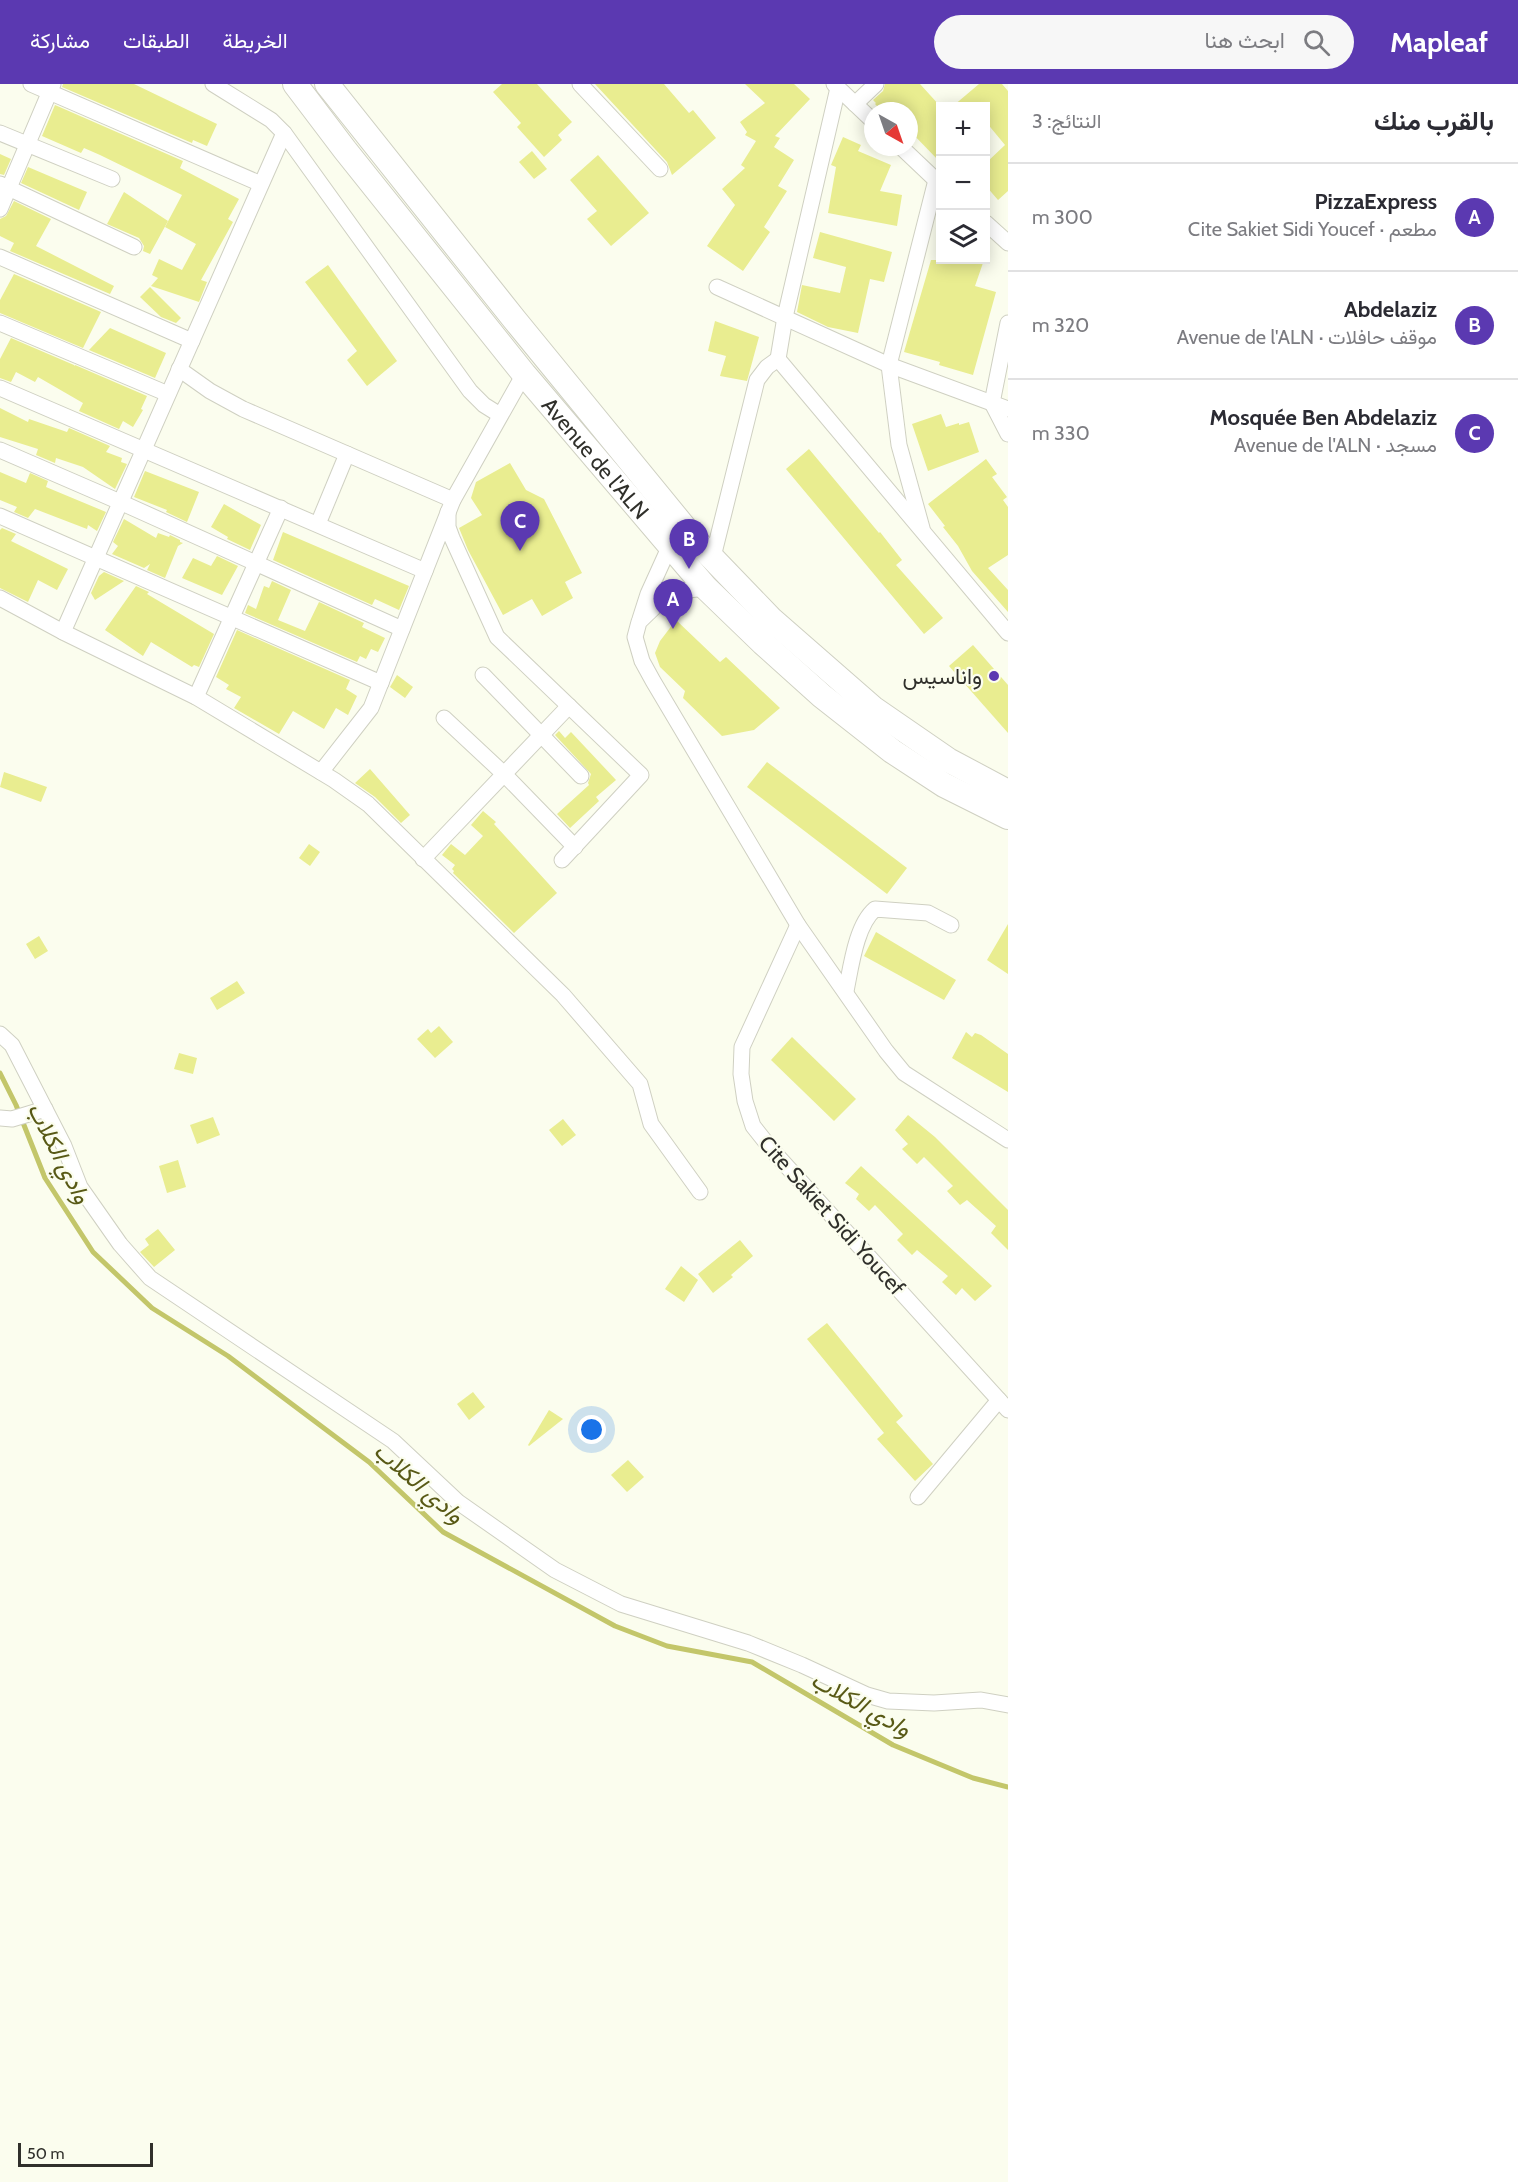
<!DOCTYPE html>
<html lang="ar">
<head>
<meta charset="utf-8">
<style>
  :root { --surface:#fff; --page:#f7f7f7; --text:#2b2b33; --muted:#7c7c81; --line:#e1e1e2; --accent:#5b39b1 }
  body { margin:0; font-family:Cabin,Vazirmatn,sans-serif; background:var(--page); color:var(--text); direction:rtl }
  .controls { position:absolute; right:18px; top:18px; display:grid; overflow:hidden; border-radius:0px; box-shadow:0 3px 15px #0003 }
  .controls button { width:54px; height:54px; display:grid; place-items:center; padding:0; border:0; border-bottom:2px solid var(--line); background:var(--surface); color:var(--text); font:30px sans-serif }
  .compass { position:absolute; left:864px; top:18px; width:54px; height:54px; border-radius:50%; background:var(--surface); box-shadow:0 3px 15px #0003; rotate:140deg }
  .scale { position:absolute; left:18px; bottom:15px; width:135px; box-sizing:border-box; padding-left:6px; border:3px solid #30302b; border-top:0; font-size:16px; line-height:21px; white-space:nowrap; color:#30302b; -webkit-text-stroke:4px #fbfdee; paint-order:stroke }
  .you { position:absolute; left:592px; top:1346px; width:21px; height:21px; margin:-15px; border:4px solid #fff; border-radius:50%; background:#1a73e8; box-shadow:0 0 0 9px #1a73e833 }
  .badge { display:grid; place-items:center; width:39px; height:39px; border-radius:50%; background:var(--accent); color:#fff; font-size:20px; font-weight:700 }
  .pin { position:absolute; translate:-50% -50px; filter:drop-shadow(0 2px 3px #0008) }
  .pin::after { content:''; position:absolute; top:32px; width:21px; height:18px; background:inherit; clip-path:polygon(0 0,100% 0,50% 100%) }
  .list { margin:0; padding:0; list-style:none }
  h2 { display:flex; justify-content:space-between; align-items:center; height:78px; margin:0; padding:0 24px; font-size:26px }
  h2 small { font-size:20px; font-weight:400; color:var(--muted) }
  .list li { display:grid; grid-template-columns:39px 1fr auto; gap:18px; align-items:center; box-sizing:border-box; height:108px; padding:0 24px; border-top:2px solid var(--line) }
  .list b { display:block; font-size:22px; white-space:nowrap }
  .list p { margin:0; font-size:20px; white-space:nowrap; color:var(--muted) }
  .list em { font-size:20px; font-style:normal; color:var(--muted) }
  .icon { flex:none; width:33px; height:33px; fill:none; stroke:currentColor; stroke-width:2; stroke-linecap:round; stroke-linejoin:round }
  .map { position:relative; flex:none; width:1008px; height:2098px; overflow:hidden; direction:ltr }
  header { display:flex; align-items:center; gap:36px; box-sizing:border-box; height:84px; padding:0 30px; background:var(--accent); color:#fff }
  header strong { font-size:28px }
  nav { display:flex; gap:33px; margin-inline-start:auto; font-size:21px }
  .search { width:420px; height:54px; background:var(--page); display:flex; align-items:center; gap:15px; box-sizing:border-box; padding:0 21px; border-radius:33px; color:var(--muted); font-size:22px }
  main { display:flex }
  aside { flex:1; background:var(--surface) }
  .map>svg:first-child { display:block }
</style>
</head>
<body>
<header>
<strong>Mapleaf</strong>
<div class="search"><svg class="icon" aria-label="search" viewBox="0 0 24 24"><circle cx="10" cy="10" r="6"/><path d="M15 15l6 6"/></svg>ابحث هنا</div>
<nav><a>الخريطة</a><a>الطبقات</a><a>مشاركة</a></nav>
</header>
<main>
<aside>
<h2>بالقرب منك<small>النتائج: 3</small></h2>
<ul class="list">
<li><span class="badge">A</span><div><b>PizzaExpress</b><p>مطعم · Cite Sakiet Sidi Youcef</p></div><em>300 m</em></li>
<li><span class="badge">B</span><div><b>Abdelaziz</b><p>موقف حافلات · Avenue de l'ALN</p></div><em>320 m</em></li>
<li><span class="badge">C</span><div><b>Mosquée Ben Abdelaziz</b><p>مسجد · Avenue de l'ALN</p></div><em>330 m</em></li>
</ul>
</aside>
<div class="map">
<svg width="1008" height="2098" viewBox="0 0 1008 2098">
  <rect width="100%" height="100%" fill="#fbfdee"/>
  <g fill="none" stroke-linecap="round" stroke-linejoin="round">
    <polyline stroke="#c3c66a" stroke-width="5" points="0,989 16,1021 45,1094 93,1168 152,1224 228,1272 369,1378 443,1448 615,1542 667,1562 752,1578 893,1661 973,1694 1008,1703"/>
  </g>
  <g fill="#e9ed90">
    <polygon points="63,0 134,0 217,40 207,62 193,56 192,59 62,3"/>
    <polygon points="502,0 537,0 572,38 558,51 562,56 544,73 517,43 521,39 493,8"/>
    <polygon points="595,0 664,0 689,29 693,26 716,54 672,91 667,78"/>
    <polygon points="745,0 794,0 810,15 775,52 780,54 774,63 794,76 778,102 787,107 764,143 770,148 743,187 707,162 735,121 722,105 745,84 741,81 756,57 745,51 747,48 740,38 765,19"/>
    <polygon points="885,0 920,0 940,22 940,78 909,46 909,27 882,27 875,20 876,19 873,16 883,7"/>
    <polygon points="979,0 1002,0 1008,7 1008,107 998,116 986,102 986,79 1005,61 986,38 986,22 953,22"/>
    <polygon points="55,21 183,77 180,84 239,115 228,135 233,138 201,196 207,198 199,218 151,202 158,194 152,191 159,175 182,186 196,160 165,143 182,111 100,71 84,64 81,69 42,52"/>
    <polygon points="843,53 861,61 858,67 891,81 880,107 902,111 897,142 828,129 836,83 831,81"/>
    <polygon points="532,67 547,85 534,95 519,78"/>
    <polygon points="0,70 11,75 4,91 0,90"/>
    <polygon points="598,71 649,129 611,162 587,135 597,127 570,96"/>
    <polygon points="28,83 87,108 79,126 21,99"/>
    <polygon points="124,108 168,137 150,170 143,167 144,162 139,154 107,140"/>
    <polygon points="14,117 51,135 36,162 114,202 110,210 10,167 14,159 0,152 0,135 6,132"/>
    <polygon points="820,148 892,168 884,198 870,195 858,249 828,243 797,228 802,201 840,209 846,183 813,174"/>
    <polygon points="931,176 984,176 975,202 996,208 973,291 939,281 940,278 904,268"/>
    <polygon points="328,181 397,277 367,302 347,276 357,267 305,198"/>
    <polygon points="14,190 101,228 83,264 0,229 0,216"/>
    <polygon points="150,203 181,234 176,239 161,233 140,213"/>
    <polygon points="715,237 759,253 747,297 720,292 726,272 708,267"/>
    <polygon points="110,244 166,269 155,294 89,266"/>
    <polygon points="11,254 74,281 74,282 75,281 147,312 141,325 143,326 133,343 123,337 119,345 79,327 83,319 38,293 35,298 16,288 11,298 0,294 0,275"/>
    <polygon points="0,324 28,338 29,335 67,348 69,344 110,362 106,368 122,374 121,378 127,380 115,405 83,383 56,374 55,379 36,371 38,365 0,353"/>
    <polygon points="941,330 946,343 959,339 959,341 969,338 979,368 928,387 912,340"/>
    <polygon points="809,365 879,449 880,448 902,476 896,481 943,534 924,550 786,385"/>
    <polygon points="986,375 997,390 992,393 1007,413 1003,416 1008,423 1008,471 988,484 1008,506 1008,528 972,487 958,462 943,443 945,442 928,420"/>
    <polygon points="510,379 526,406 544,415 582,489 565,498 573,514 542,532 532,515 503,531 468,466 459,444 482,431 471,414 476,398"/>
    <polygon points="145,387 199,408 187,438 166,428 167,426 134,413"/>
    <polygon points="0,388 26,399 30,389 48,397 46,403 106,428 97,447 88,441 87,445 35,425 28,434 14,428 17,423 0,416"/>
    <polygon points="224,420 261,441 250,466 227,455 228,453 211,443"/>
    <polygon points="124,435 156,454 158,449 169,453 170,451 180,456 180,458 183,459 178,462 165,494 147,486 150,480 144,484 112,470 118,462 113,458"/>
    <polygon points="2,444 16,450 11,457 68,485 57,506 38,496 28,518 0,504 0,446"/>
    <polygon points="283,448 409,502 399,526 375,515 372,521 273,476"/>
    <polygon points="217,472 238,482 222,511 182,494 193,474 211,482"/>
    <polygon points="104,488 124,497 95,516 91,509 99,492"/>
    <polygon points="272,497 291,506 278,536 305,547 319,518 364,539 362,543 385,554 378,568 371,565 366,575 360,572 357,578 245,529 248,521 256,525 264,502 269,504"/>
    <polygon points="136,502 149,508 147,510 214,550 199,583 194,581 192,583 151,558 143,572 105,546"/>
    <polygon points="676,536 720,578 726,573 780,624 754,646 722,652 683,614 685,607 660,583 655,569 660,557"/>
    <polygon points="237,546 350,596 346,605 357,612 348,631 336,624 324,645 293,627 279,650 234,624 241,613 226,605 229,601 216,593"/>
    <polygon points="973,561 1008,601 1008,649 949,582"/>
    <polygon points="397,591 413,603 405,614 390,603"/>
    <polygon points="559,647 565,654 571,648 616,696 596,713 599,717 570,744 557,730 589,701 588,699 591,690 555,651"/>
    <polygon points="767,678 907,784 887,810 747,703"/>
    <polygon points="370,685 410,731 401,739 375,713 355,699"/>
    <polygon points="4,688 47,703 41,718 0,703"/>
    <polygon points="483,727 496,738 494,740 557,809 514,849 453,789 454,787 452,785 455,781 442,771 451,760 465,771 483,752 471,741"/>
    <polygon points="309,760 320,768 310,782 299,774"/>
    <polygon points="1008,840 1008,890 987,876"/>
    <polygon points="876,848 956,896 944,916 864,872"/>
    <polygon points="39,852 48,867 35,875 26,860"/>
    <polygon points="237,897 245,909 217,926 210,914"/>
    <polygon points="439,942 453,958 435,974 417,955 428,945 431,949"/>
    <polygon points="966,948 972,953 975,949 981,951 1008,970 1008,1008 952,974"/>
    <polygon points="792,953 856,1015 834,1037 771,976"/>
    <polygon points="179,969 197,974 193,990 174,985"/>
    <polygon points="908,1031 935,1053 1008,1126 1008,1166 991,1149 996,1142 967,1116 960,1121 947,1107 953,1102 924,1073 917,1080 902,1065 908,1060 895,1046"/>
    <polygon points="213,1033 220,1051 197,1060 190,1041"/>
    <polygon points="563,1035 576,1051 562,1062 549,1046"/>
    <polygon points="178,1076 186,1103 167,1109 159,1082"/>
    <polygon points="861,1082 992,1202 975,1217 962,1204 956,1211 942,1198 948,1192 917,1166 912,1171 897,1156 903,1150 875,1121 869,1127 856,1115 859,1110 845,1099"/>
    <polygon points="158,1145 175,1166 154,1183 140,1168 149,1161 145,1155"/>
    <polygon points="740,1156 753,1172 731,1191 733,1193 713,1209 698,1190"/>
    <polygon points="681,1182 698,1196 684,1218 665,1205"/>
    <polygon points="827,1239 903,1332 896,1338 933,1380 915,1397 877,1355 884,1349 807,1255"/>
    <polygon points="473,1308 485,1323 469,1336 457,1320"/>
    <polygon points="549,1326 563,1335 529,1362 528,1361"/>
    <polygon points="628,1376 644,1393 627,1408 611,1391"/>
  </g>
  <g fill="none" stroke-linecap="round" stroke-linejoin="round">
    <defs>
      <g id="minor">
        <polyline points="31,0 261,100"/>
        <polyline points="213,0 271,36 284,49 470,307 484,321 500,331"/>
        <polyline points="580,0 660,85"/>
        <polyline points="834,0 873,37"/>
        <polyline points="838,4 785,233 778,275 1008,549"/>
        <polyline points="855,20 876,0"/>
        <polyline points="0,49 112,95"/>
        <polyline points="901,63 940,100"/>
        <polyline points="0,100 134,163"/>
        <polyline points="0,125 53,0"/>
        <polyline points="986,139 1008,159"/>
        <polyline points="0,173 192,257"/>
        <polyline points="717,203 889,281 1008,325"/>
        <polyline points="0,239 168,310"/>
        <polyline points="1008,239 992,319 1008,350"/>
        <polyline points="179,285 210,307 243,325 453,416"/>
        <polyline points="0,304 425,487"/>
        <polyline points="0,366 120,418 402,545"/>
        <polyline points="448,428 448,443 452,454 497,553 641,691 562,776"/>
        <polyline points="0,432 381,599"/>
        <polyline points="318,440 347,370"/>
        <polyline points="922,444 899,361 889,281 936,96"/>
        <polyline points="713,473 757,296 767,283 778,275"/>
        <polyline points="706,504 670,508 639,538 635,553 642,577 653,597 798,841 886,967 904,989 1008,1056"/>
        <polyline points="0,514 63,548 196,613 334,696 368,720 563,911 640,1000 651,1040 700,1108"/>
        <polyline points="640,535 648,510 672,457"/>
        <polyline points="63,548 284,49"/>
        <polyline points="483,591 581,692"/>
        <polyline points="196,613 281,424"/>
        <polyline points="444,634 504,690 575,763"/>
        <polyline points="321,688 371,624 453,416 524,290"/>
        <polyline points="423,775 569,622"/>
        <polyline points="798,841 742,963 741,990 745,1017 753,1042 772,1066 1008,1326"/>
        <path d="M 846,907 C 851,883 856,841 875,825 L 928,829 L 951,841"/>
        <polyline points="0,950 12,961 64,1062 80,1103 120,1160 150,1194 393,1357 458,1418 555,1486 621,1520 748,1559 802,1581 867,1611 888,1617 934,1619 981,1616 1008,1621"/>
        <polyline points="0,1034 12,1035 45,1025"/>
        <polyline points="918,1413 999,1316"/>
      </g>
      <g id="primary">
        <path id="s1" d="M 295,0 L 345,66 L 524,290 L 706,504 L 763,559 L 822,612 L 892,667 L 944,701 L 1008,733"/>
        <polyline points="327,0 514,235 693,454 771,535 874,625 948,676 1008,708"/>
      </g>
    </defs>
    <use href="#minor" stroke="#cfd0c2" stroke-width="17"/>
    <use href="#primary" stroke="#cfd0c2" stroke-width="26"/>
    <use href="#minor" stroke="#fff" stroke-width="15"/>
    <use href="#primary" stroke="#fff" stroke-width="24"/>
  </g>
  <circle fill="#5b39b1" stroke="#fbfdee" stroke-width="2" cx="994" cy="592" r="6"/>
  <g text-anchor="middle" stroke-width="4.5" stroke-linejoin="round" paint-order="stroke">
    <g font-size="22" fill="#30302b" stroke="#fbfdee">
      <text dy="8" stroke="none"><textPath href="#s1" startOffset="480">Avenue de l'ALN</textPath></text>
      <text transform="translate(832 1131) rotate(48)" y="8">Cite Sakiet Sidi Youcef</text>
    </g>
    <g font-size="22" fill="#30302b" stroke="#fbfdee" text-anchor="end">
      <text x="982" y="600">واناسيس</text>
    </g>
    <g font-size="24" font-style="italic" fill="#585915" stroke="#fbfdee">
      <text transform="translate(59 1069) rotate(63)" y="8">وادي الكلاب</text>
      <text transform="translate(419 1399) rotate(41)" y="8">وادي الكلاب</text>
      <text transform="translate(861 1620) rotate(29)" y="8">وادي الكلاب</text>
    </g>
  </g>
</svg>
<div class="controls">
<button>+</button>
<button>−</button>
<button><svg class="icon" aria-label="layers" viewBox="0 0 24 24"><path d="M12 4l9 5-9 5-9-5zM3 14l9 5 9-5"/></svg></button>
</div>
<svg class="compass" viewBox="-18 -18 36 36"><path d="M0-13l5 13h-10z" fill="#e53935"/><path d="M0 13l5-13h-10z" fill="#7c7c81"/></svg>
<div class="scale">50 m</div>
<div class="you"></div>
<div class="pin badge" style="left:673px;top:545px">A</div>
<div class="pin badge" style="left:689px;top:485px">B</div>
<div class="pin badge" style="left:520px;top:467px">C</div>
</div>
</main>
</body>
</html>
